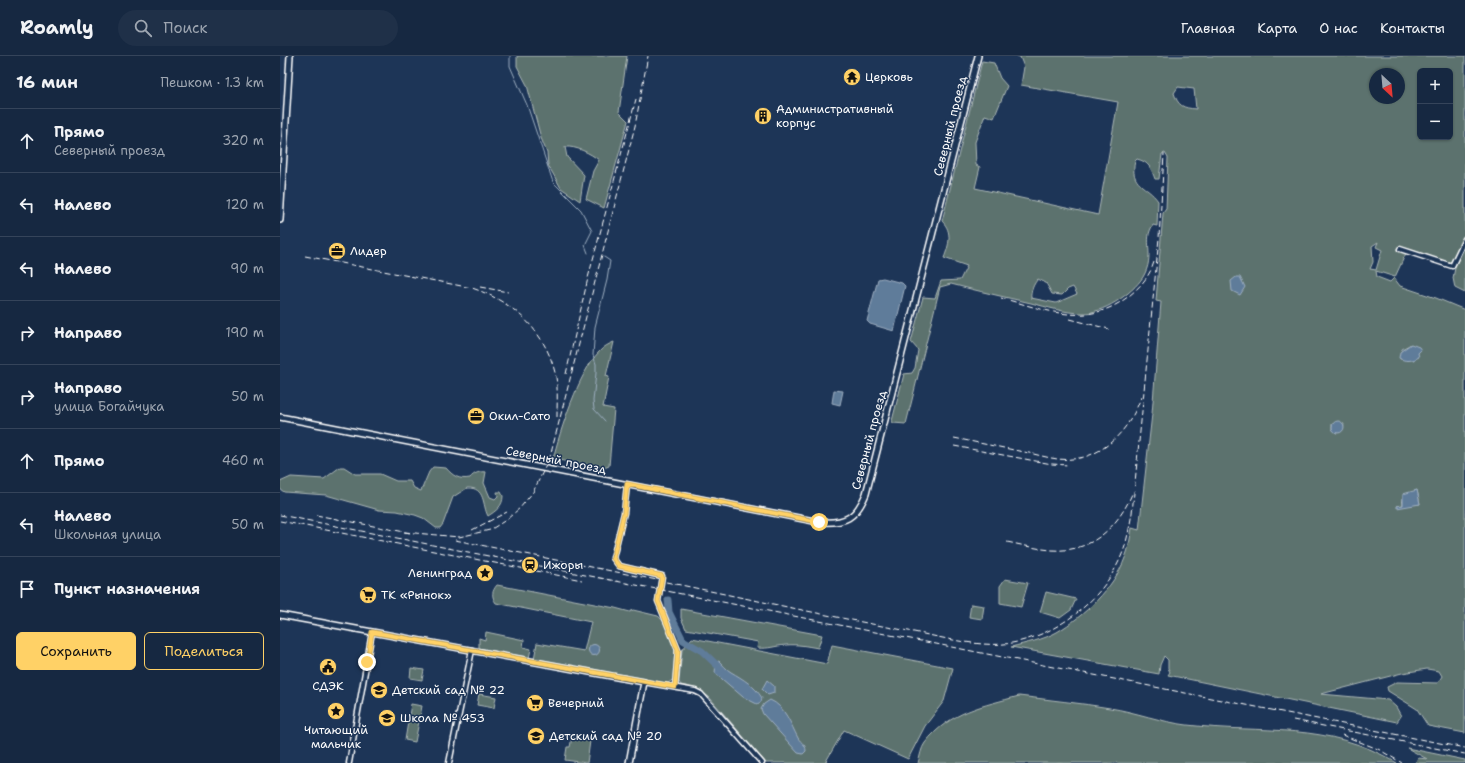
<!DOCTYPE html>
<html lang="ru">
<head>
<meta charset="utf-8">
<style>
  :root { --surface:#162841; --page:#1f3048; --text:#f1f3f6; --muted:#9ea6b1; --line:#35445a; --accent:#ffd166 }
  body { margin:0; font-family:"Shantell Sans",sans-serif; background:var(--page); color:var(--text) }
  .controls { position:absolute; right:12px; top:12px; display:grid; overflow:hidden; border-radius:6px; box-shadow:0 1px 3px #0004 }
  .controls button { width:36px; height:36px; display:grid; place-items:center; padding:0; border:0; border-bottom:1px solid var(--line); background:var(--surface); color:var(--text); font:20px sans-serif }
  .compass { position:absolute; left:1089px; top:12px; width:36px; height:36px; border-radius:50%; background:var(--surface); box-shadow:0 1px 3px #0004; rotate:154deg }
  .stop { position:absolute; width:12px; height:12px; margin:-9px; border:3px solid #ffd166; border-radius:50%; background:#fff }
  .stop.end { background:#ffd166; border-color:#fff; box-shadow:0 1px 4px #0008 }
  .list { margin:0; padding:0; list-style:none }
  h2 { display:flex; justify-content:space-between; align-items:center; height:52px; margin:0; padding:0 16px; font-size:17px }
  h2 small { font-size:13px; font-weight:400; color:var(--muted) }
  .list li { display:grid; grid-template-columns:26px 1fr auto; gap:12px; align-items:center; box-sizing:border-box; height:64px; padding:0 16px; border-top:1px solid var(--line) }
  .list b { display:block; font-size:15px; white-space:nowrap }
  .list p { margin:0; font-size:13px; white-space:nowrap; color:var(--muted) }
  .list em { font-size:13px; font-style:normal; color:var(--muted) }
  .actions { display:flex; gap:8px; padding:12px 16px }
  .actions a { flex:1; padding:9px 0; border:1px solid var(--accent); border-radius:6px; text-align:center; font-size:14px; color:var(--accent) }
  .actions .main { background:var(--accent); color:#111 }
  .icon { flex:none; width:22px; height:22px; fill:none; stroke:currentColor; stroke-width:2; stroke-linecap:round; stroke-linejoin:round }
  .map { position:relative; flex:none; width:1185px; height:707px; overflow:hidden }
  header { display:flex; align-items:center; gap:24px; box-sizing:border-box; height:56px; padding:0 20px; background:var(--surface); border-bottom:1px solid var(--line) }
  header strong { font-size:19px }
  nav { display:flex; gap:22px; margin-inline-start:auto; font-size:14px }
  .search { width:280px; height:36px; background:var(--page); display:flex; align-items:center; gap:10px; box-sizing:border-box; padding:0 14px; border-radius:22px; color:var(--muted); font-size:15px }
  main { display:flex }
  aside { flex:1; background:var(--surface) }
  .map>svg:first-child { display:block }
</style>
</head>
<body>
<header>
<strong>Roamly</strong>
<div class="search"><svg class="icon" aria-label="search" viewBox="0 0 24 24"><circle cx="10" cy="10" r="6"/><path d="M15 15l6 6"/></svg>Поиск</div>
<nav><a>Главная</a><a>Карта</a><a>О нас</a><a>Контакты</a></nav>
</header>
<main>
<aside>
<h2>16 мин<small>Пешком · 1.3 km</small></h2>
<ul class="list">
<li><svg class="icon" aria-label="ahead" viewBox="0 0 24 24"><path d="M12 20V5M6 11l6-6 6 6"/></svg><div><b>Прямо</b><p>Северный проезд</p></div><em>320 m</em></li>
<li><svg class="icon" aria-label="left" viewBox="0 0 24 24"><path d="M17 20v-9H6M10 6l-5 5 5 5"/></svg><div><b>Налево</b></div><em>120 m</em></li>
<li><svg class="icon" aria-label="left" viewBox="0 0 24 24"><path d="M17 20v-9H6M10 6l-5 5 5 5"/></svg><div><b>Налево</b></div><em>90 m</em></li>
<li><svg class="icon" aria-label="right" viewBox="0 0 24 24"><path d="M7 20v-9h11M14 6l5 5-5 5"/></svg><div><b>Направо</b></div><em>190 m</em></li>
<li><svg class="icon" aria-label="right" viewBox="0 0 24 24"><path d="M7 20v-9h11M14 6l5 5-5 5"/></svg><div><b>Направо</b><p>улица Богайчука</p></div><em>50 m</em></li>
<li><svg class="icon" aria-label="ahead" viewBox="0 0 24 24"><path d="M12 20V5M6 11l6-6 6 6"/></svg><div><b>Прямо</b></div><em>460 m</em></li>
<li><svg class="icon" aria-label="left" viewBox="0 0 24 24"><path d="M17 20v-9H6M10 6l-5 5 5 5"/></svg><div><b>Налево</b><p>Школьная улица</p></div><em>50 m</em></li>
<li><svg class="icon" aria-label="arrive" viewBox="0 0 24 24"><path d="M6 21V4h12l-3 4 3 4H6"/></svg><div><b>Пункт назначения</b></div></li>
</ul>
<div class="actions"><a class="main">Сохранить</a><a>Поделиться</a></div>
</aside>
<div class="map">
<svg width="1185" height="707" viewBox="0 0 1185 707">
  <rect width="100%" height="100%" fill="#1d3557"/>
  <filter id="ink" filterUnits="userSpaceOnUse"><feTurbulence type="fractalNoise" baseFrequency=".025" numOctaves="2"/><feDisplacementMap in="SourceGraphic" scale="8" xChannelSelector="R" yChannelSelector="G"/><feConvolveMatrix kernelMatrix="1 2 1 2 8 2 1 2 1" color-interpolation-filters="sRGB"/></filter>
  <g filter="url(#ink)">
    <g fill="#5b726e" stroke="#adb8b6" fill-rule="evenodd">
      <path d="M 237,0 L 347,0 L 339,56 L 348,65 L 324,152 L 306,143 L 313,115 L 319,104 C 310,97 296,90 285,91 L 287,101 L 304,119 L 300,145 L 281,132 L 268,109 L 267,97 L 261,82 L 247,29 L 237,10 Z"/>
      <path d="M 737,0 L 1185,0 L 1185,237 L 1175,232 L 1173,222 L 1175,212 L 1167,211 L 1126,197 L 1115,221 L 1096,215 L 1097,221 L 1110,226 L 1114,222 L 1120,230 L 1156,242 L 1185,254 L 1185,677 L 1148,670 L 1137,653 L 1108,635 L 1107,631 L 1117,626 L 1158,627 L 1162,620 L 1159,615 L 1147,613 L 1122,617 L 1041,638 L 1108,644 L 1116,651 L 1121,660 L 1117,666 L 888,619 L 890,616 L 888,612 L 888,604 L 884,600 L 880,609 L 879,618 L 731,591 C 746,587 763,584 777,576 C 804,560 834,532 845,502 C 849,493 850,482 852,472 L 859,474 L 872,358 L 881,246 L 876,245 L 883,157 L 886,153 L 888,102 L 885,97 L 882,98 L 879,123 L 875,123 C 871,112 869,106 857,103 L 855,105 C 849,130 867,129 878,145 L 877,170 L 873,169 C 862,185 876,199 863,221 C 852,238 822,258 802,257 C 785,257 767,251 751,247 C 724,241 698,235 671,228 L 660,231 L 626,368 L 613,367 L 612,365 L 624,318 L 632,317 L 635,312 L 638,294 L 631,286 L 643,241 L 655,242 L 661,225 L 680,224 L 687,210 L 664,202 C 669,189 673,176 662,165 L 702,5 L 714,7 L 720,22 L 727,30 L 714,62 L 705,59 L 695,86 L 696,109 L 700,111 L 695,132 L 818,159 L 838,46 L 741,29 L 744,11 L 740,1 ZM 1140,15 L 1170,15 L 1170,81 L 1140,81 ZM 1095,18 L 1119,18 L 1119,42 L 1095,42 ZM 898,31 L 914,33 L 916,53 C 903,52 898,50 894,37 ZM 1098,186 L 1096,191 L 1102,194 L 1096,214 L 1090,213 L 1093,206 L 1092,190 ZM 758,223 L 766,227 L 772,238 L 782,239 L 788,233 L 793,231 L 797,238 L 776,247 L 751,242 C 750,236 754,227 758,223 ZM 1131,288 L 1138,297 L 1135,304 L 1120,303 L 1122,293 ZM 1052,368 L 1064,368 L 1062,375 L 1056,377 L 1052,373 ZM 1137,434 L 1140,448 L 1117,450 L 1123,449 L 1122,442 Z"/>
      <path d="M 334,286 L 326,320 L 329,321 L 323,351 L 334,353 L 329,410 L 324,412 L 273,403 C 280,375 299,316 319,296 C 323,291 329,288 334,286 Z"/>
      <path d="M 60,411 L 64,411 L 75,418 L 100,418 L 116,425 L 130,425 L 134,432 L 141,435 L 149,416 L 153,411 L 166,412 C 173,420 179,424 190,422 C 194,417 200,415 206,416 L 204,427 L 210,441 L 215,443 L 218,440 L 217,436 L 221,436 L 223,440 C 223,450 216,455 208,460 C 202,449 206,431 187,432 L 173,441 L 163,468 L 160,472 L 156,472 L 143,462 L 135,459 L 117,455 L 99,454 L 46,439 L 4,436 L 0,433 L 0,426 L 11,421 L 44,423 Z"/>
      <polygon points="725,523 748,527 741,551 720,547 720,530"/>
      <path d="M 217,529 L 335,552 L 350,556 L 353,554 L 378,560 C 398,576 396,602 394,623 L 388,627 L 384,627 L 254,603 L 257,587 L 304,595 L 311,566 L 216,547 C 211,540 212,535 217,529 Z"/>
      <polygon points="766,536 796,543 791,554 780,562 760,556"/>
      <polygon points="691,548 704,550 702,563 689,561"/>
      <path d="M 401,553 L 542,579 L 538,592 C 527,590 517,588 506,589 C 494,590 490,593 477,592 L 478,586 L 406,573 L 401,562 Z"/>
      <polygon points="206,576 244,584 243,591 251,593 249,602 199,592 199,582 205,584"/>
      <polygon points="412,582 547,608 552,589 673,612 664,645 645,670 628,703 564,674 545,707 486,707 429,641 417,633 401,629 399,626 402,594"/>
      <polygon points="131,612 144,614 142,624 130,622"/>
      <polygon points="199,638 216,641 214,652 197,649"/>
      <path d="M 739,640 C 770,644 800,647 830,652 C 856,656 881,666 907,669 C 984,678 1047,665 1117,707 L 638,707 C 640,701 641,692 645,687 C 670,655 703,650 739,640 Z"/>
      <polygon points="131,648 142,650 135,686 125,684"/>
      <polygon points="292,681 310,685 307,707 285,704 287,691 290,691"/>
      <polygon points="1127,692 1185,704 1185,707 1135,707 1138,702 1147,703"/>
    </g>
    <g fill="#5f7b9a" stroke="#9fb0c2">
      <polygon points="956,221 960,221 965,231 960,239 952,235 951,225"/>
      <polygon points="603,222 622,227 625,230 614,275 590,268 587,265 598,223"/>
      <path d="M 1131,288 L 1139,291 L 1141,294 L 1138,297 L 1139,301 C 1133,305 1125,306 1119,302 L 1120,296 Z"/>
      <polygon points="554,334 563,335 560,349 552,347"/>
      <circle cx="1058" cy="371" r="6"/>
      <polygon points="1137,434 1140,448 1117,452 1117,450 1123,449 1123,438"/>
      <circle cx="314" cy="594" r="5.5"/>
      <path d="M 439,605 C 443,609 446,613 451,616 C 463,623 475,630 482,642 L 481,646 L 477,648 L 463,641 L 435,617 L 436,606 Z"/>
      <polygon points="487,624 494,630 494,637 488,639 482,633"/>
      <path d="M 490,644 C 505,650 511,669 518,682 C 521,687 526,688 526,695 L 523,698 L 518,697 L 483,658 L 481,653 L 484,648 Z"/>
    </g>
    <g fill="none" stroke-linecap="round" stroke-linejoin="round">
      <g stroke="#9fb0c2" stroke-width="1">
        <polyline points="230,0 230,10 247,49 273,126 301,154 312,175 305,189 308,197"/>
        <polyline points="324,201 330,205 327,224 315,271 313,299 316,308 316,317 313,345 314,353 325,365"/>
      </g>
      <polyline stroke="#5f7b9a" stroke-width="7" points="388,544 389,556 403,584 422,595 441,613"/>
      <defs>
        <g id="minor">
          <polyline points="1120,193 1172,210 1185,183"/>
          <polyline points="347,429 344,457 333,502 339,510 382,520 378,545 398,594 395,631"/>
          <polyline points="364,626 415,635 421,638 482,707"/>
          <polyline points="69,707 92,576"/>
          <polyline points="169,707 192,594"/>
        </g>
        <g id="tertiary">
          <polyline points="0,164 10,0"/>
          <path d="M 0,361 L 539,466 C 565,468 576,462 586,438 L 698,0"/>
          <polyline points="0,559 364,626 349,707"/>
        </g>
      </defs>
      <use href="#minor" stroke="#fff" stroke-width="7"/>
      <use href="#tertiary" stroke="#fff" stroke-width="8"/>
      <use href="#minor" stroke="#1d3557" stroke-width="4"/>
      <use href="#tertiary" stroke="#1d3557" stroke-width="5"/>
      <g stroke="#fff" stroke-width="1" stroke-dasharray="6 3" stroke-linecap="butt">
        <path d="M 25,200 L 192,232 C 234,246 267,276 276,321 C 278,334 277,348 277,361"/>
        <polyline points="200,231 228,236"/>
        <path d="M 721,242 C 767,254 807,273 849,240 C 860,231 870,220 874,206"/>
        <polyline points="790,263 829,273"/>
        <polyline points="286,318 308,222 356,43"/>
        <path d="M 674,382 C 699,387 724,392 749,397 C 763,400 778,405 792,403 C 825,401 851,371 861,341"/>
        <polyline points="674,390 772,408 788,409"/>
        <polyline points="0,459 1185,692"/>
        <polyline points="36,459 130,477"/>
        <polyline points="0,465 302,524"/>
        <polyline points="192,474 227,456"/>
        <polyline points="124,476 179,481 210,474 226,464 240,452 253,436 258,426 270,401 299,288 355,70 368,0"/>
        <polyline points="175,484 377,524"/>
        <path d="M 727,486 C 742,489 757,493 772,494 C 811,497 838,471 852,438"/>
        <path d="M 386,526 C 465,542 544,559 623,574 C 658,580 703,594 737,586 C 785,575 830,537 845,490 C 848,479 850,468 852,457 L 879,182 L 884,98"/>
        <polyline points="1013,664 1185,698"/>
        <polyline points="1062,679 1098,693 1122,707"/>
      </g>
    </g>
  </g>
  <g fill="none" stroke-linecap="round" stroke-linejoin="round" filter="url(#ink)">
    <polyline stroke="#ffd166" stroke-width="5" points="87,606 92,576 395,631 398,594 378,545 382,520 339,510 333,502 344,457 347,428 539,466"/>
  </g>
  <defs>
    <symbol id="temple-disc" viewBox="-11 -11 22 22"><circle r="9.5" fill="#ffd166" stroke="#1d3557"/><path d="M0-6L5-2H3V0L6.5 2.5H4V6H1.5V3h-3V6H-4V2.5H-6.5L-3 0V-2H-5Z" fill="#111"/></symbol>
    <symbol id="building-disc" viewBox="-11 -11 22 22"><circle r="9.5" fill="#ffd166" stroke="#1d3557"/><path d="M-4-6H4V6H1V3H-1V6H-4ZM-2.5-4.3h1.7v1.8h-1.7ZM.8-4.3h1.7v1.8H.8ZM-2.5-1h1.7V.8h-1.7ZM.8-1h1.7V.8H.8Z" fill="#111"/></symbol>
    <symbol id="office-disc" viewBox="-11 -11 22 22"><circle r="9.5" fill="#ffd166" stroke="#1d3557"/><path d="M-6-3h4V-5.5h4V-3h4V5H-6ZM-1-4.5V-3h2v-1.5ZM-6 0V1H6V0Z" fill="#111"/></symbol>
    <symbol id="station-disc" viewBox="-11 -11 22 22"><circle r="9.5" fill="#ffd166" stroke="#1d3557"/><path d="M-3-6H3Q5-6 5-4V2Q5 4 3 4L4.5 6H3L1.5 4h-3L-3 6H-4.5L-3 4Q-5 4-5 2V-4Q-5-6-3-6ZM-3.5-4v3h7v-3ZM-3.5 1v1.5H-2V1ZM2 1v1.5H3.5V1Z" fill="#111"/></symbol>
    <symbol id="sight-disc" viewBox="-11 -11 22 22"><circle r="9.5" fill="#ffd166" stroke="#1d3557"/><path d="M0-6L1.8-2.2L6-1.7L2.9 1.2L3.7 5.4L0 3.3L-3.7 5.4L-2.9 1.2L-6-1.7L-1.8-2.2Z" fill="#111"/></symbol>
    <symbol id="supermarket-disc" viewBox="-11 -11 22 22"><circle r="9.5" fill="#ffd166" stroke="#1d3557"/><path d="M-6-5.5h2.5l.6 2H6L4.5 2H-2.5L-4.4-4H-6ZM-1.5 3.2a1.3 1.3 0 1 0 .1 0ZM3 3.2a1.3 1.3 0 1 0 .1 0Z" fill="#111"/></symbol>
    <symbol id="civic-disc" viewBox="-11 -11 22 22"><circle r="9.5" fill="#ffd166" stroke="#1d3557"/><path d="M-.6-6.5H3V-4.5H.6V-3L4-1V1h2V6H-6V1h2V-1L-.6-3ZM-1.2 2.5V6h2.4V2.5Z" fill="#111"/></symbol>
    <symbol id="school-disc" viewBox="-11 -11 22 22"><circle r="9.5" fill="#ffd166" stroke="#1d3557"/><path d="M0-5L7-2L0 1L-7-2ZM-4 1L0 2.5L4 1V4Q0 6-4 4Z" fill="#111"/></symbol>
  </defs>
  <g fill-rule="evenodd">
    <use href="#temple-disc" x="562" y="11" width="20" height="20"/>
    <use href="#building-disc" x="473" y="50" width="20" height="20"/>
    <use href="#office-disc" x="47" y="185" width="20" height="20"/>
    <use href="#office-disc" x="186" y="350" width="20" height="20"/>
    <use href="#station-disc" x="240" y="499" width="20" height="20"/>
    <use href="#sight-disc" x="195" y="507" width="20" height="20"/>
    <use href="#supermarket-disc" x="78" y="529" width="20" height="20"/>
    <use href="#civic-disc" x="38" y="601" width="20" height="20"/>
    <use href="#school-disc" x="89" y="624" width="20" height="20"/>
    <use href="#supermarket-disc" x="245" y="637" width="20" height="20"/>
    <use href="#sight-disc" x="46" y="645" width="20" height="20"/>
    <use href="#school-disc" x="97" y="652" width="20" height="20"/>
    <use href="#school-disc" x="246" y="670" width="20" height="20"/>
  </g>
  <g text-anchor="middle" stroke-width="3" stroke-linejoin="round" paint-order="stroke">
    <g font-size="12" fill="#fff" stroke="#1d3557" text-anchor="start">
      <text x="585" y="25">Церковь</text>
      <text x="496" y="57">Административный<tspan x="496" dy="14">корпус</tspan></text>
      <text x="70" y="199">Лидер</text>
      <text x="209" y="364">Окил-Сато</text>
      <text x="263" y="513">Ижоры</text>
      <text x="192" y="521" text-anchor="end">Ленинград</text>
      <text x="101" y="543">ТК «Рынок»</text>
      <text x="48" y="634" text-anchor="middle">СДЭК</text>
      <text x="112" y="638">Детский сад № 22</text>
      <text x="268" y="651">Вечерний</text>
      <text x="120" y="666">Школа № 453</text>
      <text x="56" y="678" text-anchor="middle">Читающий<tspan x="56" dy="14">мальчик</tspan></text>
      <text x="269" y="684">Детский сад № 20</text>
    </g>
    <g font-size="12" fill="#fff" stroke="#1d3557">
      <text transform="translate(670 70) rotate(-76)" y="4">Северный проезд</text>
      <text transform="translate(589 384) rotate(-75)" y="4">Северный проезд</text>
      <text transform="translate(276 404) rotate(11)" y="4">Северный проезд</text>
    </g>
  </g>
</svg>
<div class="controls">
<button>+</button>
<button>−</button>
</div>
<svg class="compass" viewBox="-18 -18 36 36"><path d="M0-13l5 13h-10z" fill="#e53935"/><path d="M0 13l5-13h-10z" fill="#9ea6b1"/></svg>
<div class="stop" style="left:539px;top:466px"></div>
<div class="stop end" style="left:87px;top:606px"></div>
</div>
</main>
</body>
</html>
